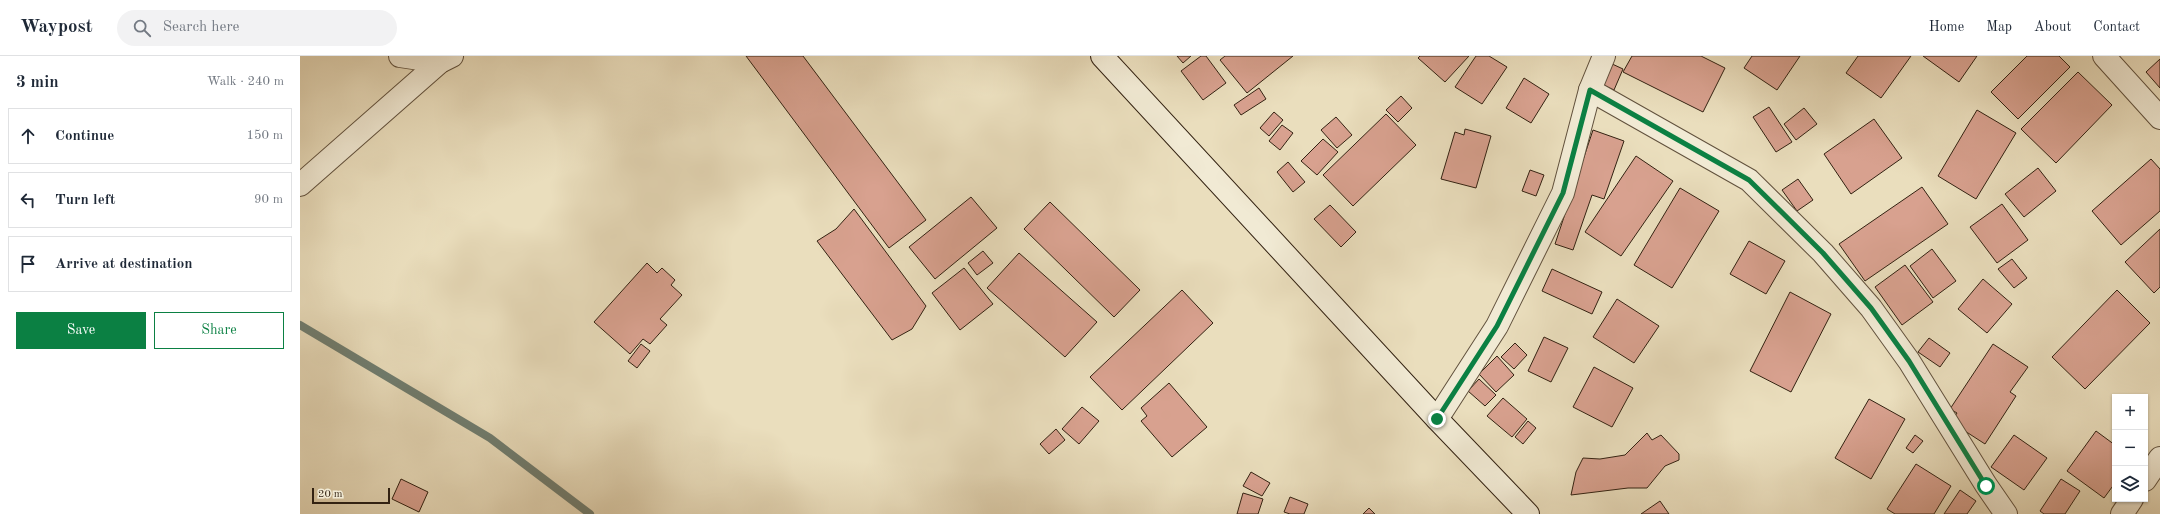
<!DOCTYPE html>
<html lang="en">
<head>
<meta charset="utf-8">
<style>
  :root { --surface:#fff; --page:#f2f2f3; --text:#1f2937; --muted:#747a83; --line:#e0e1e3; --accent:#0b8043 }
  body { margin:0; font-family:"Old Standard TT",serif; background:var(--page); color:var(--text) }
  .controls { position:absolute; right:12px; bottom:12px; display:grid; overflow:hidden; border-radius:0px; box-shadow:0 1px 3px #0004 }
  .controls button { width:36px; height:36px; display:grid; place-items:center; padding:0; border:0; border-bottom:1px solid var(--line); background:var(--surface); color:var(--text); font:20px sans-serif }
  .scale { position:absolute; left:12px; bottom:10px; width:78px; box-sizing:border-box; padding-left:4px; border:2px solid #332212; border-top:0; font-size:11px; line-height:14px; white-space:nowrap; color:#332212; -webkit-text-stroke:3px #f1ead4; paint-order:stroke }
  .stop { position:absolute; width:12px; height:12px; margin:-9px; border:3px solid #0b8043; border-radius:50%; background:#fff }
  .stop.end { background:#0b8043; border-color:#fff; box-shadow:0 1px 4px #0008 }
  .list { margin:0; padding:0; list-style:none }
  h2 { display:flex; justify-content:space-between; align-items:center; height:52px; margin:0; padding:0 16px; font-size:17px }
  h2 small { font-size:13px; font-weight:400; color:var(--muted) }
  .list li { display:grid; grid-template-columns:26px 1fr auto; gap:12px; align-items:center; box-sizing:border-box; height:56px; margin:0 8px 8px; padding:0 8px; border:1px solid var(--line); border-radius:0px }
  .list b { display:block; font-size:15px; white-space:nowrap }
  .list em { font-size:13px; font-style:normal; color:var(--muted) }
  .actions { display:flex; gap:8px; padding:12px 16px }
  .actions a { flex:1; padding:9px 0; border:1px solid var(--accent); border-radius:0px; text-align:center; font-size:14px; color:var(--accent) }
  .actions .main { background:var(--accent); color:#fff }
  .icon { flex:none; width:22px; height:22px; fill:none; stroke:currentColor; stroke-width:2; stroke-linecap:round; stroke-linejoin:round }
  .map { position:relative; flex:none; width:1860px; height:458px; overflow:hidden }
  header { display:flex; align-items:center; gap:24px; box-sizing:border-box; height:56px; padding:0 20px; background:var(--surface); border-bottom:1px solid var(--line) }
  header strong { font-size:19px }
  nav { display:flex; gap:22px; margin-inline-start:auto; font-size:14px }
  .search { width:280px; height:36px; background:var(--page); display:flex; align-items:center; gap:10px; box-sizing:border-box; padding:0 14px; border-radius:22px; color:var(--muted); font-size:15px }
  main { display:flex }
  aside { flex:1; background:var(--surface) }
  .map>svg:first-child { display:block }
</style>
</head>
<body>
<header>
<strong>Waypost</strong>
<div class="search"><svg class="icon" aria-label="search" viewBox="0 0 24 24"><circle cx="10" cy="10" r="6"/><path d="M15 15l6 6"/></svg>Search here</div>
<nav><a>Home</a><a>Map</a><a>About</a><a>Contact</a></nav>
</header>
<main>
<aside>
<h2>3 min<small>Walk · 240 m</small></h2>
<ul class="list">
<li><svg class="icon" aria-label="ahead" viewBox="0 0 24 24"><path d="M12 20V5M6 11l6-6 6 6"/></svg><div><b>Continue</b></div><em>150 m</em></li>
<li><svg class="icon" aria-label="left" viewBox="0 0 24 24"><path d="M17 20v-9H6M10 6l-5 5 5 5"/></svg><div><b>Turn left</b></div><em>90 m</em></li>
<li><svg class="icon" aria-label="arrive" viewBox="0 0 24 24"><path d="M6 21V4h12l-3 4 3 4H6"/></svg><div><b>Arrive at destination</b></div></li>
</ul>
<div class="actions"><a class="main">Save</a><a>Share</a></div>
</aside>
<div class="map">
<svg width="1860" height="458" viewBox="0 0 1860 458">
  <rect width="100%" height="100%" fill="#eadebd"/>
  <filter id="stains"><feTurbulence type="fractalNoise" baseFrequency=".005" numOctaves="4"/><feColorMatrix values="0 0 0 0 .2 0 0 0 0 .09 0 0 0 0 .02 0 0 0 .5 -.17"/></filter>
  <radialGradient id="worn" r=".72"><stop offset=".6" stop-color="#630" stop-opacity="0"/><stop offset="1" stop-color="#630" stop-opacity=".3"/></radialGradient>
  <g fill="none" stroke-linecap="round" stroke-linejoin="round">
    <polyline stroke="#707e71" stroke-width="8" points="0,269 190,382 290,458"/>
  </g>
  <g fill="#d8a18f" stroke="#332212">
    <polygon points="446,0 503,0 626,164 589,192"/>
    <polygon points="877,0 891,0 883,7"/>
    <polygon points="901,0 906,0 926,27 903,44 881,15"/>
    <polygon points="925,0 993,0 947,37 920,4"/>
    <polygon points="1120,0 1169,0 1145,26 1118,2"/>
    <polygon points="1176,0 1189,0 1207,11 1182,48 1155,31"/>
    <polygon points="1332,0 1401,0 1425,12 1403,56 1323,16"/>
    <polygon points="1452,0 1500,0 1477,34 1444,12"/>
    <polygon points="1558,0 1611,0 1581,42 1546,17"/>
    <polygon points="1623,0 1677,0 1659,26"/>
    <polygon points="1727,0 1759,0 1770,11 1718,63 1691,36"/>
    <polygon points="1860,3 1860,32 1846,16"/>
    <polygon points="1310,7 1323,13 1314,34 1301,28"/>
    <polygon points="1778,16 1812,49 1756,107 1721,73"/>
    <polygon points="1224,22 1249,38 1231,67 1206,52"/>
    <polygon points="959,32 966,43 941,59 934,49"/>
    <polygon points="1101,40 1112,52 1098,66 1086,54"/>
    <polygon points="1469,51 1492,86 1476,96 1453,61"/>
    <polygon points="1504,52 1517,68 1496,84 1484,68"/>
    <polygon points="1677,54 1716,77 1676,143 1638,120"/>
    <polygon points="974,56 983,64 969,80 960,72"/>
    <polygon points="1086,58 1116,89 1053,150 1023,119"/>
    <polygon points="1036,61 1052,79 1037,92 1021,74"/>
    <polygon points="1574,63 1602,102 1551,138 1524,98"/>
    <polygon points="982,69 993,77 980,94 969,85"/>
    <polygon points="1165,73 1191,80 1176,132 1141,123 1155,76 1164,79"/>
    <polygon points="1293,74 1324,85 1304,143 1292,139 1273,194 1255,188"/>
    <polygon points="1023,83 1038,96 1017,119 1001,105"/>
    <polygon points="1336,100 1373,125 1321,200 1285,176"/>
    <polygon points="1851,103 1860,113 1860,155 1821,189 1792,155"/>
    <polygon points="988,106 1005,126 993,136 977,116"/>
    <polygon points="1738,112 1756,135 1724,161 1705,138"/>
    <polygon points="1230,114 1244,119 1236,140 1222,135"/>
    <polygon points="1498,123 1513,144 1497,155 1482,134"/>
    <polygon points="1622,131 1648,168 1565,225 1539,188"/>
    <polygon points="1380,132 1419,155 1372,232 1334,209"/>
    <polygon points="671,141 697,172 635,223 609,191"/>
    <polygon points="750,146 840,234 814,261 724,173"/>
    <polygon points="1702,148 1728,184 1697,207 1670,171"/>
    <polygon points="1030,149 1056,176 1041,191 1014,163"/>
    <polygon points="554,153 626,250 612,273 592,284 517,185 536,173"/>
    <polygon points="1860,173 1860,231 1854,237 1825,206"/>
    <polygon points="1449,185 1485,205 1466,238 1430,218"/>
    <polygon points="1632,193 1656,225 1633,242 1610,210"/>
    <polygon points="683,195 693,207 677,219 668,207"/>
    <polygon points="719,197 797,266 765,301 687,232"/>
    <polygon points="1712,203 1727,222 1714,232 1698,213"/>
    <polygon points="347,207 357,217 362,212 375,224 371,229 382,239 360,263 367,269 350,288 343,283 330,298 294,266"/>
    <polygon points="1605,209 1633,246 1602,269 1575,231"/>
    <polygon points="664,212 693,248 660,274 632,237"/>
    <polygon points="1252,213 1302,236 1292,258 1242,235"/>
    <polygon points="1683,223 1712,248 1687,277 1658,253"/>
    <polygon points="882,234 913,267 822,354 790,321"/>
    <polygon points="1817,234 1850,267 1785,333 1752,301"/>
    <polygon points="1490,236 1531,258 1491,336 1450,315"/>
    <polygon points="1317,243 1359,270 1334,307 1293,281"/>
    <polygon points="1244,281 1268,292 1251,326 1228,315"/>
    <polygon points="1629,282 1650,297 1640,311 1618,296"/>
    <polygon points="1215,287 1227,299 1214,313 1201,301"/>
    <polygon points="341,288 350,295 337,312 328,305"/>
    <polygon points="1693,288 1728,311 1710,336 1716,340 1685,388 1651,366 1657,357 1650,353"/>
    <polygon points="1197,300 1214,319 1196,336 1179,318"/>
    <polygon points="1294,311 1333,332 1312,371 1273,351"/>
    <polygon points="1179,323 1196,339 1185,350 1168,335"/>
    <polygon points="869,327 907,371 872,401 841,365 847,360 841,352"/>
    <polygon points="1203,342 1227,363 1212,381 1187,360"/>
    <polygon points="1569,343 1605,363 1571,423 1535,402"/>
    <polygon points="782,351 799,365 779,388 762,373"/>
    <polygon points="1228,365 1236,372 1223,388 1215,381"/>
    <polygon points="756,373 765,384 749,398 740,388"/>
    <polygon points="1796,375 1815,389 1815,427 1804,442 1767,415"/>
    <polygon points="1347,377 1352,384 1361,379 1379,398 1379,404 1365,410 1347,432 1328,432 1271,439 1276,416 1283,402 1300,403 1325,399"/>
    <polygon points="1615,379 1623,385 1613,397 1606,392"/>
    <polygon points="1714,379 1747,402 1724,434 1691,411"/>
    <polygon points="1616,408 1651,430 1634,458 1595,458 1587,453"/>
    <polygon points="951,416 970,427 962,440 943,430"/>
    <polygon points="101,423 128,436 119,456 92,443"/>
    <polygon points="1761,423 1780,435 1765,458 1744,458 1740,455"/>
    <polygon points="1660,434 1676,445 1667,458 1644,458"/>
    <polygon points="943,437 963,443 958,458 937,458"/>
    <polygon points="990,441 1008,448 1004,458 990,458 984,456"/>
    <polygon points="1360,445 1369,458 1341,458"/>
    <polygon points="1069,452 1075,458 1063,458"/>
  </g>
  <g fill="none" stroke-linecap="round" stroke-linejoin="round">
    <defs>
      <g id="minor">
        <polyline points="100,0 140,6"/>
        <polyline points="1804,0 1860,62"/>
        <polyline points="1290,34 1449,124 1523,197 1571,252 1609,305 1686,429 1706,458"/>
        <polyline points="0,129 140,6 152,0"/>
        <polyline points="1137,363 1197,270 1263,137 1290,34 1304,0"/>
        <polyline points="1845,424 1860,402"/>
        <polyline points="1822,458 1832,443"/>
      </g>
      <polyline id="secondary" points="802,0 1137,363 1228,458"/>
    </defs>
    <use href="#minor" stroke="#61513d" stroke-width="24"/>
    <use href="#secondary" stroke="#332212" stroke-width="24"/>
    <use href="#minor" stroke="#f1ead4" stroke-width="22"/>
    <use href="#secondary" stroke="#f1ead4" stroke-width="22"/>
  </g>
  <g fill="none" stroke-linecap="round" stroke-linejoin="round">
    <polyline stroke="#0b8043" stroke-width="5" points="1137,363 1197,270 1263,137 1290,34 1449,124 1523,197 1571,252 1609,305 1686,430"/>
  </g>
  <rect width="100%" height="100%" filter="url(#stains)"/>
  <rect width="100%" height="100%" fill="url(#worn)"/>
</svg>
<div class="controls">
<button>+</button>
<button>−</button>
<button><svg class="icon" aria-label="layers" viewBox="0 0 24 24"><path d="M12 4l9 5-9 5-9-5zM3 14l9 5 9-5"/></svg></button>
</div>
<div class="scale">20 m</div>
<div class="stop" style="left:1686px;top:430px"></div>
<div class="stop end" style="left:1137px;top:363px"></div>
</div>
</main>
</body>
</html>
